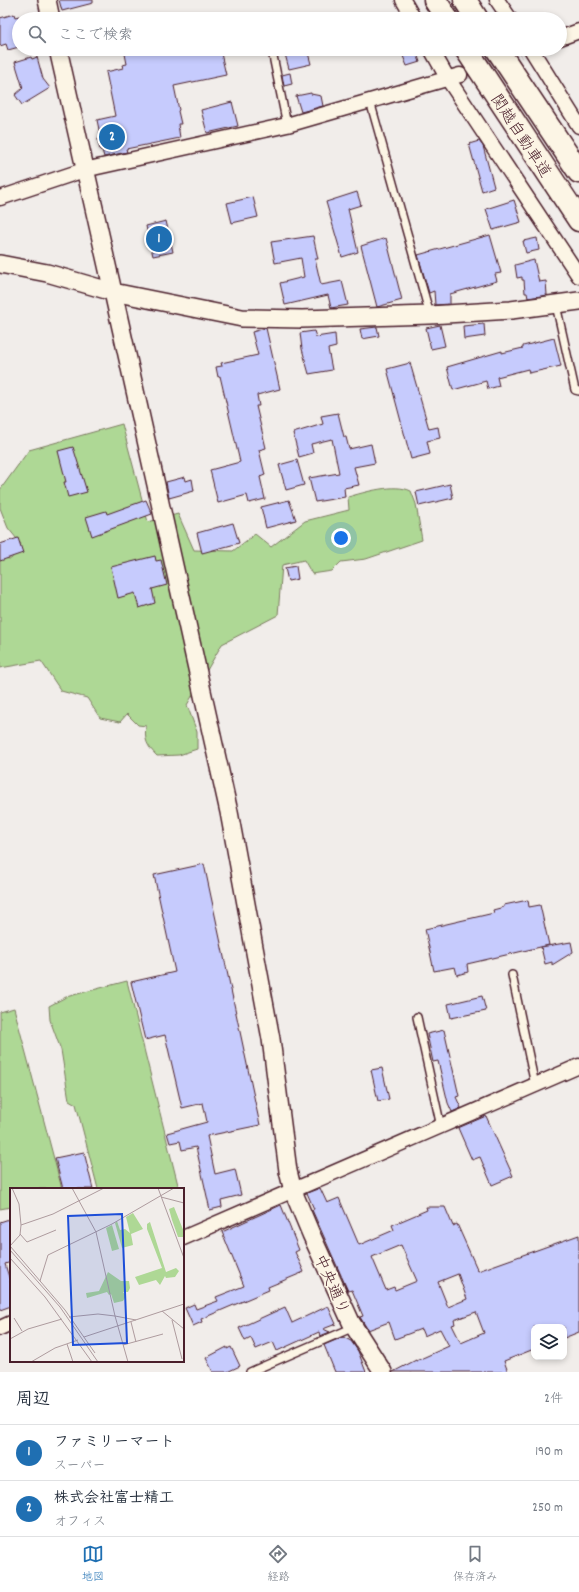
<!DOCTYPE html>
<html lang="ja">
<head>
<meta charset="utf-8">
<style>
  :root { --surface:#fff; --page:#f6f6f7; --text:#1f2937; --muted:#747a83; --line:#e0e1e3; --accent:#1f6fb2 }
  body { margin:0; font-family:Dekko,"Klee One",sans-serif; background:var(--page); color:var(--text) }
  .controls { position:absolute; right:12px; bottom:12px; display:grid; overflow:hidden; border-radius:8px; box-shadow:0 2px 6px #0003 }
  .controls button { width:36px; height:36px; display:grid; place-items:center; padding:0; border:0; border-bottom:1px solid var(--line); background:var(--surface); color:var(--text); font:20px sans-serif }
  .you { position:absolute; left:341px; top:538px; width:14px; height:14px; margin:-10px; border:3px solid #fff; border-radius:50%; background:#1a73e8; box-shadow:0 0 0 6px #1a73e833 }
  .badge { display:grid; place-items:center; width:26px; height:26px; border-radius:50%; background:var(--accent); color:#fff; font-size:13px; font-weight:700 }
  .pin { position:absolute; translate:-50% -50%; border:2px solid #fff; box-shadow:0 1px 4px #0006 }
  .list { margin:0; padding:0; list-style:none }
  h2 { display:flex; justify-content:space-between; align-items:center; height:52px; margin:0; padding:0 16px; font-size:17px }
  h2 small { font-size:13px; font-weight:400; color:var(--muted) }
  .list li { display:grid; grid-template-columns:26px 1fr auto; gap:12px; align-items:center; box-sizing:border-box; height:56px; padding:0 16px; border-top:1px solid var(--line) }
  .list b { display:block; font-size:15px; white-space:nowrap }
  .list p { margin:0; font-size:13px; white-space:nowrap; color:var(--muted) }
  .list em { font-size:13px; font-style:normal; color:var(--muted) }
  .icon { flex:none; width:22px; height:22px; fill:none; stroke:currentColor; stroke-width:2; stroke-linecap:round; stroke-linejoin:round }
  .map { position:relative; flex:none; width:579px; height:1372px; overflow:hidden }
  .search { position:absolute; background:var(--surface); box-shadow:0 2px 6px #0003; left:12px; right:12px; top:12px; height:44px; display:flex; align-items:center; gap:10px; box-sizing:border-box; padding:0 14px; border-radius:22px; color:var(--muted); font-size:15px }
  .sheet { height:164px; background:var(--surface) }
  nav { display:flex; justify-content:space-around; align-items:center; box-sizing:border-box; height:56px; border-top:1px solid var(--line); background:var(--surface); font-size:11px; color:var(--muted) }
  nav a { display:grid; justify-items:center; gap:2px }
  nav .on { color:var(--accent) }
  .map>svg:first-child { display:block }
</style>
</head>
<body>
<div class="map">
<svg width="579" height="1372" viewBox="0 0 579 1372">
  <rect width="100%" height="100%" fill="#f1edea"/>
  <filter id="ink" filterUnits="userSpaceOnUse"><feTurbulence type="fractalNoise" baseFrequency=".025" numOctaves="2"/><feDisplacementMap in="SourceGraphic" scale="8" xChannelSelector="R" yChannelSelector="G"/><feConvolveMatrix kernelMatrix="1 2 1 2 8 2 1 2 1" color-interpolation-filters="sRGB"/></filter>
  <g filter="url(#ink)">
    <g fill="#aed895" stroke="#7c7c60">
      <path d="M 122,424 L 148,522 L 178,514 L 194,550 L 233,551 L 255,534 L 271,547 L 305,521 L 349,510 L 348,497 C 365,492 395,483 411,491 L 416,504 L 422,540 L 366,559 L 341,562 L 332,571 L 312,574 L 304,560 L 282,565 L 278,615 L 222,644 L 187,705 L 197,732 L 197,749 L 179,755 L 157,756 C 147,746 144,740 146,726 L 138,725 L 127,714 L 120,722 L 100,718 L 87,698 L 61,691 L 41,661 L 0,668 L 0,558 L 11,559 L 21,544 L 8,528 L 0,508 L 0,490 L 29,450 Z"/>
      <polygon points="127,981 179,1189 98,1189 76,1104 69,1100 61,1050 50,1020 49,1006 66,997"/>
      <polygon points="14,1008 62,1189 11,1189 11,1207 0,1209 0,1012"/>
    </g>
    <g fill="#c6cbfd" stroke="#4a1f2b" fill-rule="evenodd">
      <polygon points="59,0 93,0 93,3 62,11"/>
      <polygon points="14,14 15,17 19,16 19,35 16,36 19,47 8,50 6,44 0,46 0,18"/>
      <polygon points="124,49 220,49 226,75 174,86 179,110 178,111 181,124 178,124 180,138 126,149 127,152 104,157 102,150 100,150 98,139 101,139 97,120 115,116 106,72 123,68 122,65 127,64"/>
      <polygon points="307,49 311,64 289,69 285,54"/>
      <polygon points="416,51 420,62 407,66 403,56"/>
      <polygon points="31,57 32,59 37,57 43,79 50,88 22,105 15,95 23,88 15,62"/>
      <polygon points="290,73 292,84 284,86 282,75"/>
      <polygon points="311,93 311,94 321,96 323,106 301,112 296,96"/>
      <polygon points="232,102 238,126 207,133 201,110"/>
      <polygon points="479,141 483,146 494,187 482,191 469,144"/>
      <polygon points="357,192 361,205 348,209 358,252 342,257 326,202"/>
      <polygon points="253,197 258,217 232,223 227,203"/>
      <polygon points="514,200 521,222 493,230 486,209"/>
      <polygon points="166,221 173,252 153,256 146,226"/>
      <polygon points="490,235 501,273 495,274 497,281 450,294 450,304 435,305 434,291 429,293 418,255"/>
      <polygon points="313,236 318,259 315,259 321,285 342,281 348,305 331,308 328,295 285,305 280,283 304,277 301,258 275,263 271,242"/>
      <polygon points="386,238 402,300 377,307 361,246"/>
      <polygon points="537,238 539,250 526,253 523,241"/>
      <polygon points="534,260 539,282 546,281 547,295 528,298 527,293 525,293 524,280 522,280 522,277 517,278 515,265"/>
      <polygon points="484,324 485,336 464,339 463,326"/>
      <polygon points="440,325 445,346 431,349 426,328"/>
      <polygon points="377,327 379,336 362,339 360,329"/>
      <polygon points="266,328 280,389 257,395 259,406 256,406 266,448 259,450 265,475 260,477 265,499 249,503 247,495 218,503 210,470 240,462 220,376 218,377 216,367 222,366 221,363 258,355 252,332"/>
      <polygon points="314,331 316,337 335,334 336,347 328,349 332,370 309,374 302,349 300,333"/>
      <polygon points="554,338 561,366 529,373 528,369 497,377 499,386 488,389 486,381 453,390 447,367 502,351 502,353 523,348 523,346"/>
      <polygon points="410,363 429,429 438,427 440,438 427,441 430,454 411,459 387,369"/>
      <polygon points="338,413 344,437 346,437 349,449 371,444 375,463 354,467 359,485 344,488 345,497 315,502 309,478 339,473 332,439 311,444 313,453 299,457 293,433 323,424 321,416"/>
      <polygon points="73,447 87,492 68,497 64,482 66,482 58,451"/>
      <polygon points="297,460 304,485 286,490 279,465"/>
      <polygon points="185,477 186,481 192,479 194,491 169,498 166,482"/>
      <polygon points="450,484 453,498 419,506 416,492"/>
      <polygon points="146,500 152,514 92,536 86,517 106,511 107,514"/>
      <polygon points="289,500 296,520 266,528 261,507"/>
      <polygon points="233,523 239,543 202,553 197,533"/>
      <polygon points="18,538 23,553 0,561 0,544"/>
      <polygon points="155,556 156,561 161,560 167,585 152,589 155,603 139,608 135,593 118,598 111,567"/>
      <polygon points="296,566 298,579 288,581 285,568"/>
      <polygon points="204,864 260,1125 207,1136 215,1174 235,1169 241,1195 221,1200 222,1207 210,1210 196,1147 182,1150 180,1141 170,1143 167,1133 207,1122 203,1103 182,1108 165,1035 145,1040 131,982 175,972 154,875"/>
      <polygon points="528,900 529,907 540,905 549,945 467,964 468,972 457,975 455,967 434,971 425,929 494,913 493,910 504,907 504,905"/>
      <polygon points="571,942 573,952 552,965 552,962 545,964 541,947"/>
      <polygon points="482,996 486,1011 451,1018 448,1004"/>
      <polygon points="444,1030 459,1096 456,1097 461,1108 452,1112 448,1103 438,1061 433,1062 427,1034"/>
      <polygon points="382,1068 389,1099 378,1101 371,1070"/>
      <polygon points="486,1116 513,1176 492,1185 480,1157 472,1160 458,1128"/>
      <polygon points="84,1152 93,1189 63,1189 55,1158"/>
      <path d="M 320,1188 L 327,1203 L 339,1198 L 359,1245 L 394,1230 L 392,1225 L 427,1210 L 426,1207 L 445,1207 L 453,1226 L 457,1224 L 478,1271 L 579,1235 L 579,1332 L 564,1338 L 564,1327 L 534,1327 L 534,1349 L 504,1361 L 508,1372 L 393,1372 L 416,1360 L 416,1361 L 449,1346 L 440,1329 L 424,1336 L 421,1329 L 395,1339 L 389,1322 L 368,1330 L 360,1317 L 363,1316 L 352,1290 L 348,1291 L 312,1210 L 314,1209 L 307,1193 ZM 401,1245 L 417,1281 L 395,1290 L 394,1287 L 386,1290 L 372,1257 ZM 458,1274 L 467,1299 L 448,1307 L 438,1282 ZM 476,1312 L 484,1333 L 461,1343 L 452,1325 L 455,1324 L 454,1320 Z"/>
      <polygon points="281,1205 299,1250 295,1252 304,1272 268,1287 269,1290 201,1319 202,1322 193,1326 185,1308 194,1304 196,1309 218,1301 216,1297 244,1286 222,1232"/>
      <polygon points="9,1219 11,1225 11,1262 5,1264 11,1284 11,1306 0,1310 0,1222"/>
      <polygon points="328,1306 336,1324 323,1329 330,1332 320,1336 319,1332 277,1351 273,1342 256,1349 251,1338 245,1341 239,1328 285,1307 292,1323"/>
      <polygon points="343,1337 351,1341 358,1351 366,1372 335,1372 324,1345"/>
      <polygon points="227,1347 227,1349 231,1347 240,1366 227,1372 213,1372 206,1358"/>
    </g>
    <g fill="none" stroke-linecap="round" stroke-linejoin="round">
      <polyline stroke="#d0c4c4" stroke-width="14" stroke-dasharray="14 7" stroke-linecap="butt" points="460,75 520,51"/>
      <defs>
        <g id="service">
          <polyline points="273,56 287,125"/>
          <polyline points="370,101 430,315"/>
          <polyline points="556,305 575,390 579,391"/>
          <polyline points="512,975 535,1085"/>
          <polyline points="417,1017 441,1127"/>
          <polyline points="250,1372 354,1327"/>
        </g>
        <g id="minor">
          <polyline points="403,0 414,19"/>
          <polyline points="497,0 510,19"/>
          <polyline points="560,38 579,31"/>
          <polyline points="431,49 448,79 579,276"/>
          <polyline points="531,49 579,126"/>
          <polyline points="0,198 84,170 287,125 460,75"/>
          <polyline points="183,1238 579,1066"/>
          <polyline points="0,1328 11,1323"/>
        </g>
        <g id="tertiary">
          <polyline points="47,0 51,19"/>
          <polyline points="58,49 113,292 242,318 302,319 430,315 511,310 579,301"/>
          <polyline points="0,264 47,273 113,292 229,812 271,1039 288,1171 293,1191 311,1234 351,1322 383,1372"/>
        </g>
        <g id="motorway">
          <polyline points="435,0 447,19"/>
          <polyline points="465,0 477,19"/>
          <polyline points="466,49 579,220"/>
          <polyline points="497,49 579,172"/>
        </g>
      </defs>
      <use href="#service" stroke="#4a1f2b" stroke-width="10"/>
      <use href="#minor" stroke="#4a1f2b" stroke-width="17"/>
      <use href="#tertiary" stroke="#4a1f2b" stroke-width="20"/>
      <use href="#motorway" stroke="#4a1f2b" stroke-width="25"/>
      <use href="#service" stroke="#fcf5e5" stroke-width="7"/>
      <use href="#minor" stroke="#fcf5e5" stroke-width="14"/>
      <use href="#tertiary" stroke="#fcf5e5" stroke-width="17"/>
      <use href="#motorway" stroke="#fcf5e5" stroke-width="22"/>
    </g>
  </g>
  <g text-anchor="middle" stroke-width="3.5" stroke-linejoin="round" paint-order="stroke">
    <g font-size="16" fill="#4a1f2b" stroke="#fcf5e5">
      <text transform="translate(522 135) rotate(57)" y="6">関越自動車道</text>
      <text transform="translate(333 1284) rotate(66)" y="6">中央通り</text>
    </g>
  </g>
  <g transform="translate(10 1188)">
    <rect width="174" height="174" fill="#f1edea"/>
    <path d="M 164,19 L 174,44 L 174,49 L 168,49 L 162,32 L 159,21 ZM 123,25 L 133,41 L 121,46 L 123,57 L 112,60 L 105,35 L 107,33 L 110,42 L 115,41 L 120,45 L 116,29 ZM 140,34 L 156,84 L 166,80 L 169,83 L 165,89 L 156,90 L 155,88 L 150,97 L 146,92 L 129,97 L 125,89 L 152,80 L 137,41 L 137,36 ZM 102,37 L 109,61 L 102,63 L 96,40 ZM 98,84 L 111,93 L 119,93 L 120,100 L 118,104 L 113,104 L 116,108 L 113,113 L 104,115 L 101,106 L 99,107 L 97,104 L 77,110 L 76,105 L 89,103 Z" fill="#aed895"/>
    <path fill="none" stroke="#ae9b9e" stroke-width="1" d="M 62,0 L 86,44 L 105,128 L 126,132M 148,0 L 174,70M 151,9 L 174,15M 11,37 L 43,26 L 94,0M 10,46 L 17,54 L 46,42M 0,58 L 55,122 L 85,165M 0,58 L 10,47 L 11,37 L 9,16 L 2,0M 0,62 L 50,119 L 88,174M 0,70 L 35,109 L 82,174M 30,93 L 38,67 L 102,36 L 164,0M 152,123 L 174,141M 59,129 L 88,126 L 105,128 L 118,174M 4,130 L 12,143M 162,132 L 172,171M 121,134 L 126,154M 74,149 L 174,116M 0,151 L 18,141 L 52,131M 57,156 L 63,174M 113,157 L 153,146M 21,174 L 45,160 L 68,152"/>
    <path fill="#1d4ed8" fill-opacity="0.15" stroke="#1d4ed8" stroke-width="2" d="M 112,26 L 117,155 L 63,157 L 58,28 Z"/>
    <rect width="174" height="174" fill="none" stroke="#4a1f2b" stroke-width="2"/>
  </g>
</svg>
<div class="controls">
<button><svg class="icon" aria-label="layers" viewBox="0 0 24 24"><path d="M12 4l9 5-9 5-9-5zM3 14l9 5 9-5"/></svg></button>
</div>
<div class="you"></div>
<div class="pin badge" style="left:159px;top:239px">1</div>
<div class="pin badge" style="left:112px;top:137px">2</div>
<div class="search"><svg class="icon" aria-label="search" viewBox="0 0 24 24"><circle cx="10" cy="10" r="6"/><path d="M15 15l6 6"/></svg>ここで検索</div>
</div>
<section class="sheet">
<h2>周辺<small>2件</small></h2>
<ul class="list">
<li><span class="badge">1</span><div><b>ファミリーマート</b><p>スーパー</p></div><em>190 m</em></li>
<li><span class="badge">2</span><div><b>株式会社富士精工</b><p>オフィス</p></div><em>250 m</em></li>
</ul>
</section>
<nav>
<a class="on"><svg class="icon" aria-label="map" viewBox="0 0 24 24"><path d="M3 6l6-2 6 2 6-2v14l-6 2-6-2-6 2zM9 4v14M15 6v14"/></svg>地図</a>
<a><svg class="icon" aria-label="directions" viewBox="0 0 24 24"><path d="M12 3l9 9-9 9-9-9zM9 14v-3h6M13 9l2 2-2 2"/></svg>経路</a>
<a><svg class="icon" aria-label="saved" viewBox="0 0 24 24"><path d="M7 4h10v16l-5-4-5 4z"/></svg>保存済み</a>
</nav>
</body>
</html>
